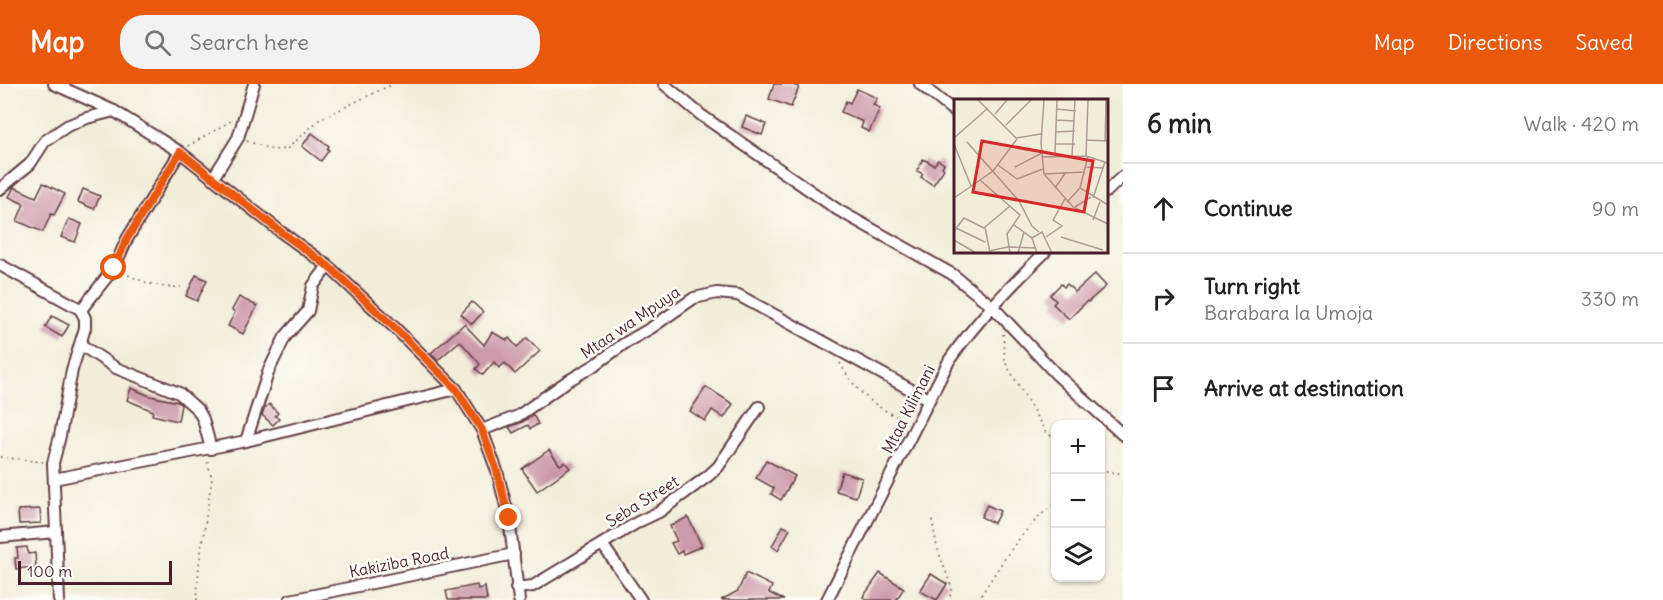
<!DOCTYPE html>
<html lang="en">
<head>
<meta charset="utf-8">
<style>
  :root { --surface:#fff; --page:#f2f2f2; --text:#202124; --muted:#757577; --line:#e0e0e0; --accent:#ea580c }
  body { margin:0; font-family:Delius,sans-serif; background:var(--page); color:var(--text) }
  .controls { position:absolute; right:18px; bottom:18px; display:grid; overflow:hidden; border-radius:12px; box-shadow:0 2px 4px #0004 }
  .controls button { width:54px; height:54px; display:grid; place-items:center; padding:0; border:0; border-bottom:2px solid var(--line); background:var(--surface); color:var(--text); font:30px sans-serif }
  .scale { position:absolute; left:18px; bottom:15px; width:154px; box-sizing:border-box; padding-left:6px; border:3px solid #4a1f2b; border-top:0; font-size:16px; line-height:21px; white-space:nowrap; color:#4a1f2b; -webkit-text-stroke:4px #fdfcf7; paint-order:stroke }
  .stop { position:absolute; width:18px; height:18px; margin:-14px; border:4px solid #ea580c; border-radius:50%; background:#fff }
  .stop.end { background:#ea580c; border-color:#fff; box-shadow:0 2px 6px #0008 }
  .list { margin:0; padding:0; list-style:none }
  h2 { display:flex; justify-content:space-between; align-items:center; height:78px; margin:0; padding:0 24px; font-size:26px }
  h2 small { font-size:20px; font-weight:400; color:var(--muted) }
  .list li { display:grid; grid-template-columns:39px 1fr auto; gap:18px; align-items:center; box-sizing:border-box; height:90px; padding:0 24px; border-top:2px solid var(--line) }
  .list b { display:block; font-size:22px; white-space:nowrap }
  .list p { margin:0; font-size:20px; white-space:nowrap; color:var(--muted) }
  .list em { font-size:20px; font-style:normal; color:var(--muted) }
  .icon { flex:none; width:33px; height:33px; fill:none; stroke:currentColor; stroke-width:2; stroke-linecap:round; stroke-linejoin:round }
  .map { position:relative; flex:none; width:1123px; height:516px; overflow:hidden }
  header { display:flex; align-items:center; gap:36px; box-sizing:border-box; height:84px; padding:0 30px; background:var(--accent); color:#fff }
  header strong { font-size:28px }
  nav { display:flex; gap:33px; margin-inline-start:auto; font-size:21px }
  .search { width:420px; height:54px; background:var(--page); display:flex; align-items:center; gap:15px; box-sizing:border-box; padding:0 21px; border-radius:24px; color:var(--muted); font-size:22px }
  main { display:flex }
  aside { flex:1; background:var(--surface) }
  .map>svg:first-child { display:block }
</style>
</head>
<body>
<header>
<strong>Map</strong>
<div class="search"><svg class="icon" aria-label="search" viewBox="0 0 24 24"><circle cx="10" cy="10" r="6"/><path d="M15 15l6 6"/></svg>Search here</div>
<nav><a>Map</a><a>Directions</a><a>Saved</a></nav>
</header>
<main>
<div class="map">
<svg width="1123" height="516" viewBox="0 0 1123 516">
  <rect width="100%" height="100%" fill="#fdfcf7"/>
  <filter id="ink" filterUnits="userSpaceOnUse"><feTurbulence type="fractalNoise" baseFrequency=".0167" numOctaves="2"/><feDisplacementMap in="SourceGraphic" scale="12" xChannelSelector="R" yChannelSelector="G"/><feConvolveMatrix kernelMatrix="1 2 1 2 8 2 1 2 1" color-interpolation-filters="sRGB"/></filter>
  <filter id="wash" filterUnits="userSpaceOnUse"><feTurbulence type="fractalNoise" baseFrequency=".008" numOctaves="4" result="noise"/><feDisplacementMap in="SourceGraphic" scale="24" xChannelSelector="R" yChannelSelector="G"/><feGaussianBlur stdDeviation="1.35" result="paint"/><feColorMatrix in="noise" values="0 0 0 0 0 0 0 0 0 0 0 0 0 0 0 0 0 1.4 0 .05"/><feComposite in="paint" operator="in"/></filter>
  <g filter="url(#wash)">
    <rect width="100%" height="100%" fill="#f1edd8"/>
    <g id="blocks">
      <g fill="#c9a">
        <polygon points="774,0 789,0 799,3 791,23 769,15"/>
        <polygon points="857,5 877,14 873,21 880,24 869,48 861,44 863,38 841,28 846,17 850,19"/>
        <polygon points="746,32 766,40 762,51 742,43"/>
        <polygon points="312,49 329,62 327,65 329,66 321,77 302,62"/>
        <polygon points="923,75 934,81 938,76 944,80 942,83 944,85 933,101 921,93 923,90 917,87"/>
        <polygon points="43,99 65,110 54,131 51,130 43,148 17,137 24,120 9,113 14,103 36,113"/>
        <polygon points="83,105 100,112 94,125 78,118"/>
        <polygon points="69,135 82,140 75,158 61,153"/>
        <polygon points="1095,190 1106,202 1088,218 1087,217 1069,235 1053,220 1056,217 1050,211 1061,200 1064,203 1067,200 1075,208"/>
        <polygon points="196,191 207,196 197,217 186,212"/>
        <polygon points="239,213 257,222 243,250 228,242 235,228 232,226"/>
        <polygon points="472,218 483,228 472,240 461,230"/>
        <polygon points="52,232 69,241 62,253 45,243"/>
        <polygon points="464,240 484,261 492,248 507,256 509,254 517,263 527,254 540,267 515,290 505,279 499,284 494,278 483,291 476,285 480,280 460,257 438,276 431,269"/>
        <polygon points="706,303 733,320 724,334 712,326 705,337 690,327"/>
        <polygon points="131,304 150,312 178,318 181,321 178,337 152,331 153,327 127,316"/>
        <polygon points="269,320 278,329 275,332 279,335 273,341 262,331 265,324"/>
        <polygon points="533,331 538,340 530,345 528,341 513,349 509,343 522,338"/>
        <polygon points="549,366 560,381 565,378 570,384 537,407 522,385"/>
        <polygon points="766,376 795,392 781,416 771,410 774,404 756,394"/>
        <polygon points="842,388 862,394 856,413 836,407"/>
        <polygon points="987,421 1000,427 994,439 981,433"/>
        <polygon points="40,425 41,439 19,440 18,426"/>
        <polygon points="688,433 702,462 683,470 682,467 677,470 671,459 677,457 670,442"/>
        <polygon points="783,442 790,445 778,466 772,462"/>
        <polygon points="27,463 28,470 35,469 36,483 16,485 15,474 18,474 17,464"/>
        <polygon points="746,489 772,502 769,509 784,516 721,516 738,507"/>
        <polygon points="880,489 904,504 896,516 868,516 863,513"/>
        <polygon points="931,490 947,500 937,516 920,507"/>
        <polygon points="477,501 478,505 485,503 487,516 448,516 446,507"/>
      </g>
    </g>
  </g>
  <g filter="url(#ink)">
    <use href="#blocks" fill-opacity="0" stroke="#633e45" stroke-width="1.5"/>
    <g fill="none" stroke-linecap="round" stroke-linejoin="round">
      <defs>
        <g id="minor">
          <polyline points="54,0 114,27 180,68 281,148 328,182 395,244 456,305 482,346 497,387 509,434 519,516"/>
          <polyline points="664,0 701,31 838,126 952,190 992,222 1056,290 1123,351"/>
          <polyline points="920,0 955,28"/>
          <polyline points="213,94 238,54 254,0"/>
          <polyline points="0,105 30,80 45,57 67,42 87,34 114,27"/>
          <polyline points="1106,108 1123,92"/>
          <polyline points="0,181 80,225 85,234 85,244 72,286 60,352 53,379 59,516"/>
          <polyline points="81,226 114,184 127,155 180,68"/>
          <polyline points="81,261 116,284 179,309 198,326 203,335 211,365"/>
          <polyline points="482,346 518,332 566,298 595,281 625,259 651,244 694,214 717,209 738,211 928,315"/>
          <polyline points="246,357 269,286 285,253 308,227 313,202 328,182"/>
          <polyline points="54,395 246,357 456,305"/>
          <polyline points="0,453 56,448"/>
          <polyline points="602,460 641,516"/>
          <polyline points="516,504 533,502 638,438 659,428 708,392 718,383 759,323"/>
          <polyline points="290,516 514,470"/>
          <path d="M 827,516 L 950,275 C 978,235 1011,202 1045,168"/>
        </g>
      </defs>
      <use href="#minor" stroke="#633e45" stroke-width="14"/>
      <g stroke="#633e45" stroke-width="1.5" stroke-dasharray="1.5 4.5" stroke-linecap="butt">
        <polyline points="439,0 451,2 452,0"/>
        <polyline points="247,57 273,66 287,65 320,35 393,0"/>
        <polyline points="188,62 231,37"/>
        <path d="M 123,188 C 141,198 161,205 181,203"/>
        <polyline points="1003,250 1005,278 1045,347 1056,356"/>
        <path d="M 840,279 C 857,310 875,323 906,337"/>
        <polyline points="0,373 43,378"/>
        <polyline points="1100,386 1123,390"/>
        <polyline points="932,436 937,463 952,505 949,516"/>
        <polyline points="197,516 199,481 212,394 207,376"/>
        <path d="M 978,516 C 1000,482 1022,443 1056,419"/>
      </g>
      <use href="#minor" stroke="#fff" stroke-width="10"/>
    </g>
  </g>
  <g fill="none" stroke-linecap="round" stroke-linejoin="round" filter="url(#ink)">
    <polyline stroke="#ea580c" stroke-width="8" points="114,184 127,155 180,68 281,148 328,182 395,244 456,305 482,346 497,387 509,434"/>
  </g>
  <g text-anchor="middle" stroke-width="5" stroke-linejoin="round" paint-order="stroke">
    <g font-size="16" fill="#4a1f2b" stroke="#fdfcf7">
      <text transform="translate(630 238) rotate(-34)" y="6">Mtaa wa Mpuya</text>
      <text transform="translate(908 325) rotate(-63)" y="6">Mtaa Kilimani</text>
      <text transform="translate(642 417) rotate(-32)" y="6">Seba Street</text>
      <text transform="translate(399 478) rotate(-11)" y="6">Kakiziba Road</text>
    </g>
  </g>
  <g transform="translate(954 15)">
    <rect width="154" height="154" fill="#f1edd8"/>
    <path fill="none" stroke="#ae9b93" stroke-width="1.5" d="M 24,1 L 62,39 L 87,35M 90,1 L 87,44 L 90,75 L 119,108 L 154,125M 103,10 L 122,12M 41,15 L 53,1M 102,21 L 120,22M 52,26 L 77,1M 102,33 L 121,32M 0,39 L 34,9M 133,41 L 154,42M 151,42 L 152,1M 13,43 L 65,102 L 78,127 L 85,133M 0,45 L 17,87M 101,45 L 121,45M 101,54 L 103,1M 118,57 L 121,1M 132,57 L 134,1M 134,57 L 126,89 L 154,106M 88,58 L 132,57 L 154,64M 44,66 L 63,80 L 89,70M 61,68 L 88,54M 132,68 L 150,69M 90,75 L 131,73M 26,81 L 66,116 L 53,135 L 56,154M 101,89 L 112,73M 0,99 L 39,72 L 63,40M 139,99 L 151,63M 113,103 L 126,89M 121,108 L 137,98M 139,121 L 146,103M 60,126 L 78,139 L 83,154M 2,129 L 31,143M 0,132 L 10,119 L 30,129M 92,138 L 108,127 L 99,121 L 111,100M 107,138 L 149,151M 78,139 L 88,133 L 98,154M 0,141 L 22,154M 35,152 L 54,148 L 82,149M 36,154 L 31,128 L 56,107M 64,154 L 70,133"/>
    <path fill="#d62828" fill-opacity="0.15" stroke="#d62828" stroke-width="3" d="M 28,42 L 139,62 L 130,113 L 19,93 Z"/>
    <rect width="154" height="154" fill="none" stroke="#4a1f2b" stroke-width="3"/>
  </g>
</svg>
<div class="controls">
<button>+</button>
<button>−</button>
<button><svg class="icon" aria-label="layers" viewBox="0 0 24 24"><path d="M12 4l9 5-9 5-9-5zM3 14l9 5 9-5"/></svg></button>
</div>
<div class="scale">100 m</div>
<div class="stop" style="left:114px;top:184px"></div>
<div class="stop end" style="left:509px;top:434px"></div>
</div>
<aside>
<h2>6 min<small>Walk · 420 m</small></h2>
<ul class="list">
<li><svg class="icon" aria-label="ahead" viewBox="0 0 24 24"><path d="M12 20V5M6 11l6-6 6 6"/></svg><div><b>Continue</b></div><em>90 m</em></li>
<li><svg class="icon" aria-label="right" viewBox="0 0 24 24"><path d="M7 20v-9h11M14 6l5 5-5 5"/></svg><div><b>Turn right</b><p>Barabara la Umoja</p></div><em>330 m</em></li>
<li><svg class="icon" aria-label="arrive" viewBox="0 0 24 24"><path d="M6 21V4h12l-3 4 3 4H6"/></svg><div><b>Arrive at destination</b></div></li>
</ul>
</aside>
</main>
</body>
</html>
